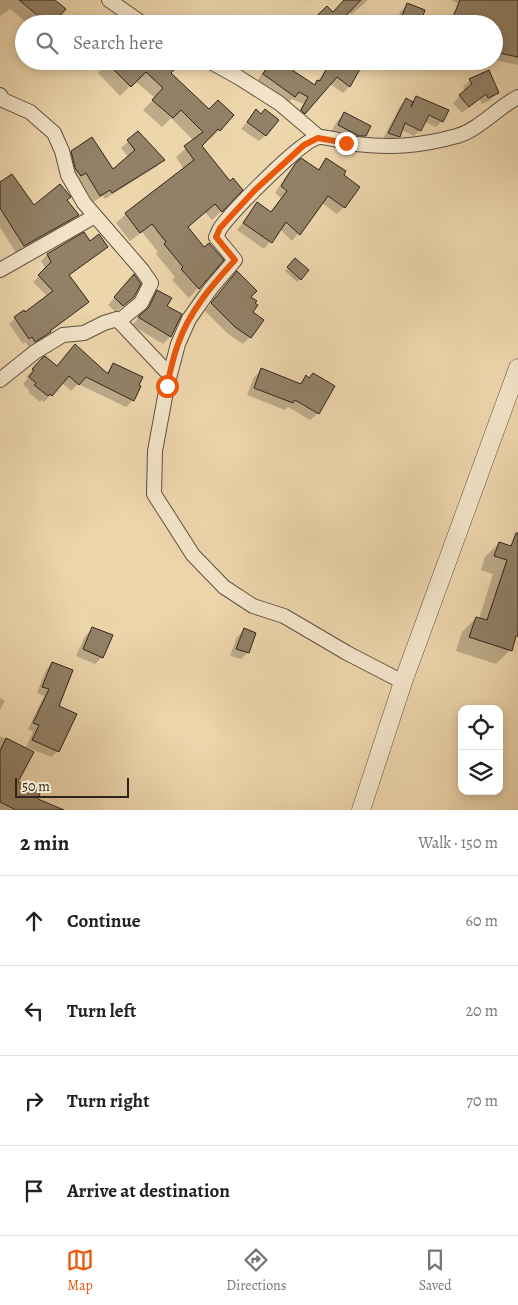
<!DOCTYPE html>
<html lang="en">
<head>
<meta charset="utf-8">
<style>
  :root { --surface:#fff; --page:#f6f6f6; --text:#222; --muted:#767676; --line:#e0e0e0; --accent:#ea580c }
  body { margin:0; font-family:Alegreya,serif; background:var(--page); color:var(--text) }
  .controls { position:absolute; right:15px; bottom:15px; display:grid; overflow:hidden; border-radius:10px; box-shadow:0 2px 8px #0003 }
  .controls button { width:45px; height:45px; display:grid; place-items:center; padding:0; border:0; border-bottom:1px solid var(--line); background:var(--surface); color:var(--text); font:25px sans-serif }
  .scale { position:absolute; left:15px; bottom:12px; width:114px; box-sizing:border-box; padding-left:5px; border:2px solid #2f251c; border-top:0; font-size:14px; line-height:18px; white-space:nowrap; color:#2f251c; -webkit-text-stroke:4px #f3e4c9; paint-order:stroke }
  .stop { position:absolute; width:15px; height:15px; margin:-11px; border:4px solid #ea580c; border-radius:50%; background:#fff }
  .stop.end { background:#ea580c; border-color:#fff; box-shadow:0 1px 5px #0008 }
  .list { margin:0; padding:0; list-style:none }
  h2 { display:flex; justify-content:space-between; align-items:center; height:65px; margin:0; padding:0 20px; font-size:21px }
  h2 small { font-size:16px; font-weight:400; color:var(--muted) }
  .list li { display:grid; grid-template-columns:32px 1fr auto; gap:15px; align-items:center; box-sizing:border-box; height:90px; padding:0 20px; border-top:1px solid var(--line) }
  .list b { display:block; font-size:19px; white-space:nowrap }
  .list em { font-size:16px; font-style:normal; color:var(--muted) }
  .icon { flex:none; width:28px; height:28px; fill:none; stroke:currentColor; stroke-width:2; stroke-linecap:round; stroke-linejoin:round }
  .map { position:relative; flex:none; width:518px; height:810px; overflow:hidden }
  .search { position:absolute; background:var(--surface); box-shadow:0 2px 8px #0003; left:15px; right:15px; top:15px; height:55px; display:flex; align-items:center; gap:12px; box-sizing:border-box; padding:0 18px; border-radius:28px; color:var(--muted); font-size:19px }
  .sheet { height:425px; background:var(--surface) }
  nav { display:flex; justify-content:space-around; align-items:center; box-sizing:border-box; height:70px; border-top:1px solid var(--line); background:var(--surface); font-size:14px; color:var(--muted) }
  nav a { display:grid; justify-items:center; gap:2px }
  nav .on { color:var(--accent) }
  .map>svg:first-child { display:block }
</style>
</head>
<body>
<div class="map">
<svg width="518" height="810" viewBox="0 0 518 810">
  <rect width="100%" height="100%" fill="#edd5ac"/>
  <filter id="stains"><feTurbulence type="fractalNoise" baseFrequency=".004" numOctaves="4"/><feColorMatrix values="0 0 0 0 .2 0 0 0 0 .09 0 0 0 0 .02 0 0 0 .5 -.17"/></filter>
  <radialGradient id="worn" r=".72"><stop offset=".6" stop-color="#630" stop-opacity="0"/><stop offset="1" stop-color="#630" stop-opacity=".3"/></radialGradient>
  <g fill="#0003">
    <polygon points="0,0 53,0 52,24 28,24 10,9 0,16"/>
    <polygon points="345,0 368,0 352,14 349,12 333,14"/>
    <polygon points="451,0 515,0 518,37 518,65 494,60 494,24 485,17"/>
    <polygon points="408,4 418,24 396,24 400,12"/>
    <polygon points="455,14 479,24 447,24"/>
    <polygon points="109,61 170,74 219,130 210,139 208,138 201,146 221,211 212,220 205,212 187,228 198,288 189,298 172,280 175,277 156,254 158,252 142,232 130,241 116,223 126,214 184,169 176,157 194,141 171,118 162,127 143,110 155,98 135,81 120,96 98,73"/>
    <polygon points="270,61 296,61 291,71 314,86 329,65 338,70 346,63 359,70 349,87 343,93 330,84 298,120 295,118 303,104 292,99 287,103 257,81"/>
    <polygon points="470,80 497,93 491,100 482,104 479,99 462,113 453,103 465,91 463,87"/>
    <polygon points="417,98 442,121 436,127 425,122 420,130 414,136 401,130 399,136 393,142 383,139 400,106 406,100 412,103"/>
    <polygon points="256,111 266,135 259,141 241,129"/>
    <polygon points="344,114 365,135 358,143 331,132 337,121"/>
    <polygon points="138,133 163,160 156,167 105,199 103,196 93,202 79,179 73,182 65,160 72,152 113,171 129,158 121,148"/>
    <polygon points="327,160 342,175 344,207 337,214 322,203 292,241 280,229 264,249 237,230 257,204 270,213 281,198 275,193 288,173 295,165 317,170"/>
    <polygon points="0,184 33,207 65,201 77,215 70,222 16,253 0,227"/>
    <polygon points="90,243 107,246 68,276 88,302 49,332 44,338 29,347 25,342 23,344 9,324 23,312 25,314 48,297 33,282 46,269 41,261 47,255"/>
    <polygon points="295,260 307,271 297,282 285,271"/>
    <polygon points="230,280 250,298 250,337 243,344 228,334 205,311"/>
    <polygon points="127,283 133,297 116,312 108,305"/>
    <polygon points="157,292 166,307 180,314 170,337 163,344 132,325 142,314 150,299"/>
    <polygon points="114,364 133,400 126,407 78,384 71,391 62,383 44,402 42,400 40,402 28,392 30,391 23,384 28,378 26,377 36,366 106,373"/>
    <polygon points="262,370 299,384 306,377 318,413 310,420 288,407 285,410 247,395 254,377"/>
    <polygon points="499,543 518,549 518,627 510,650 496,664 456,651 462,632 476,618 479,619 493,574 481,570 485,557"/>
    <polygon points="92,629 102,657 95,664 76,656 85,636"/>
    <polygon points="244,630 248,652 241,659 230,656 237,637"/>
    <polygon points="52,663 57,707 58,751 51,757 26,747 33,732 28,729 44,696 37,693 46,670"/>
    <polygon points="0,698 5,701 0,710"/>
    <polygon points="0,736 33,753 16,782 36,799 54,810 0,810"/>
  </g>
  <g fill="#928167" stroke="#2f251c">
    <polygon points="19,0 55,0 66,9 53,24 48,24"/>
    <polygon points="344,0 361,0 341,21 344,24 308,24 327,6 333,12"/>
    <polygon points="460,0 518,0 518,57 494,52 494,24 450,24"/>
    <polygon points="407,3 425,10 420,24 399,24"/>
    <polygon points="105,61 171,61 177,67 171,73 209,109 218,100 234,115 220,131 218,129 202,146 230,181 233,178 243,190 222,212 215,204 188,227 204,247 209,243 224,260 199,289 181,269 183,267 164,244 166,242 152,224 140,233 125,213 194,160 184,146 203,132 181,110 173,118 152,100 163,88 146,72 131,87"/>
    <polygon points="271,61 298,61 292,70 315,85 317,80 320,81 329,64 341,70 346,61 360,69 350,87 337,77 305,114 301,110 308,97 299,92 295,97 263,74"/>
    <polygon points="489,70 499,93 488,98 486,94 469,107 459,95 472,84 469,79"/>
    <polygon points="416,96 449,110 443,122 429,115 421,131 405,123 400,137 388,133 406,98 413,102 411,107"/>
    <polygon points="256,109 261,114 265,109 279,120 266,136 247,122"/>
    <polygon points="344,112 371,126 366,136 359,136 338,125"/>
    <polygon points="138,131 165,160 112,193 110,190 100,196 86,173 81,176 75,168 71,151 92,137 113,169 135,150 127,140"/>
    <polygon points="301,158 319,170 326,158 346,171 344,175 360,187 345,208 328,196 300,235 286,222 272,243 243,223 257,202 271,212 287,191 281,186 295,164"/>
    <polygon points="12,174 34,205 60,184 71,197 67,200 79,215 24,246 0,208 0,182"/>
    <polygon points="84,232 90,241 99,234 108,247 69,275 89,302 50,331 51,332 35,342 32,337 29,339 14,317 24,310 25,312 53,291 38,275 51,262 47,254"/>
    <polygon points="295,258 309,270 301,280 287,267"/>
    <polygon points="237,271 257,291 251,297 257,301 255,303 258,305 253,312 264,320 251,338 235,327 211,303"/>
    <polygon points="134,274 141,284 134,297 123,306 114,297"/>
    <polygon points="157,290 172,298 167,306 182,314 171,337 138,317 149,307"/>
    <polygon points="75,344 108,374 113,363 143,377 139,385 141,386 134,401 86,377 79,385 69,376 52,396 50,394 48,396 34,385 36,383 29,377 34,370 32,369 43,357 45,356 57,366"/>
    <polygon points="261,368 301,384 306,375 309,378 313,373 335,386 319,414 295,400 293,403 254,388"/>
    <polygon points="516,533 518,533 518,636 516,636 512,651 469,637 476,617 487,620 507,560 494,556 499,542 511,546"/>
    <polygon points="92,627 113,635 103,658 83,649"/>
    <polygon points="244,628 256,633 249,653 236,649"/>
    <polygon points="52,662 73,670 59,706 77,714 59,752 32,740 39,725 33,723 49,689 42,687"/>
    <polygon points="6,738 34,752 18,782 41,791 38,799 64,810 16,810 0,802 0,751"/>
  </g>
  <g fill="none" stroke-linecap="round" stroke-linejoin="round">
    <defs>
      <g id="minor">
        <polyline points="109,0 143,24"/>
        <polyline points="209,61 238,77 279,103 319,137"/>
        <polyline points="0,95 3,100 30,112 54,133 62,151 68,175 84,203 142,270 151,283 141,303 119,321"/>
        <polyline points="0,270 95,216"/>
        <polyline points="0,380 35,352 63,335 84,333 104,323 117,319 165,370 170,372"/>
        <path d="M 403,682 L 347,653 L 284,616 L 253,606 L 224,587 L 193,555 L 154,494 L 155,451 L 167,386 L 178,344 L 189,319 L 211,288 L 235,260 L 216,237 C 218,233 219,230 221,227 C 234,210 301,140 319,137 C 326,136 347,143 356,144 C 394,148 420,146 457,136 C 480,129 497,108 518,97"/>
      </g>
      <polyline id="tertiary" points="361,810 403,682 518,368"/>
    </defs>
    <use href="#minor" stroke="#5e5140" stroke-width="16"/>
    <use href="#tertiary" stroke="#5e5140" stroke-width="19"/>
    <use href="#minor" stroke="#f3e4c9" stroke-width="14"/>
    <use href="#tertiary" stroke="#f3e4c9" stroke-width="18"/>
  </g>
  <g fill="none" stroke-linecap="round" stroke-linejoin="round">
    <path stroke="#ea580c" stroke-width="6" d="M 167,386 C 170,372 173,357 178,344 C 189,312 212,285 235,260 L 216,237 L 220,228 L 255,190 L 304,145 L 318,138 L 346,143"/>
  </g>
  <rect width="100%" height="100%" filter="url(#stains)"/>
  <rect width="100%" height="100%" fill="url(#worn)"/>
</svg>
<div class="controls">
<button><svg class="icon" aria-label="locate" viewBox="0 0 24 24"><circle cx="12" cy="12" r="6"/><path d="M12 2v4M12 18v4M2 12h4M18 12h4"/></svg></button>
<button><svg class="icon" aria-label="layers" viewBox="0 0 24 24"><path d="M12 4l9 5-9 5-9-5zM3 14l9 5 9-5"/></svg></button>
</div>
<div class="scale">50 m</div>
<div class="stop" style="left:167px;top:386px"></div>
<div class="stop end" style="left:346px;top:143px"></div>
<div class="search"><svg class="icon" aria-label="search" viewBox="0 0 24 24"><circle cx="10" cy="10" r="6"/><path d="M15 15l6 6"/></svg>Search here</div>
</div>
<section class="sheet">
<h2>2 min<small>Walk · 150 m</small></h2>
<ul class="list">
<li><svg class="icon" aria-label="ahead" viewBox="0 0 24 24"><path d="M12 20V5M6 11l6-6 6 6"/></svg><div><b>Continue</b></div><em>60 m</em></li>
<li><svg class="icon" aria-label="left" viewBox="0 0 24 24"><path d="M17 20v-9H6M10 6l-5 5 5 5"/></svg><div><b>Turn left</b></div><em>20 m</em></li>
<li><svg class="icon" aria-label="right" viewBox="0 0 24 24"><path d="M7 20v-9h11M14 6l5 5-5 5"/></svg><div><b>Turn right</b></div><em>70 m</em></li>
<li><svg class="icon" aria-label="arrive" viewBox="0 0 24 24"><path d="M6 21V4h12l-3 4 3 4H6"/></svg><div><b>Arrive at destination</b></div></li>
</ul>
</section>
<nav>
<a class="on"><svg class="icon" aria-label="map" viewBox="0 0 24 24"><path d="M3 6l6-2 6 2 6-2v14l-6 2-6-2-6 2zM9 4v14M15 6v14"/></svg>Map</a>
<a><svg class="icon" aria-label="directions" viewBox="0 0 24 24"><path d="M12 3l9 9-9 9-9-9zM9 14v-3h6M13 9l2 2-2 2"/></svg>Directions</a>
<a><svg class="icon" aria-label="saved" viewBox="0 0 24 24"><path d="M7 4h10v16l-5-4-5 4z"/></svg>Saved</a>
</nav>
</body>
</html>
